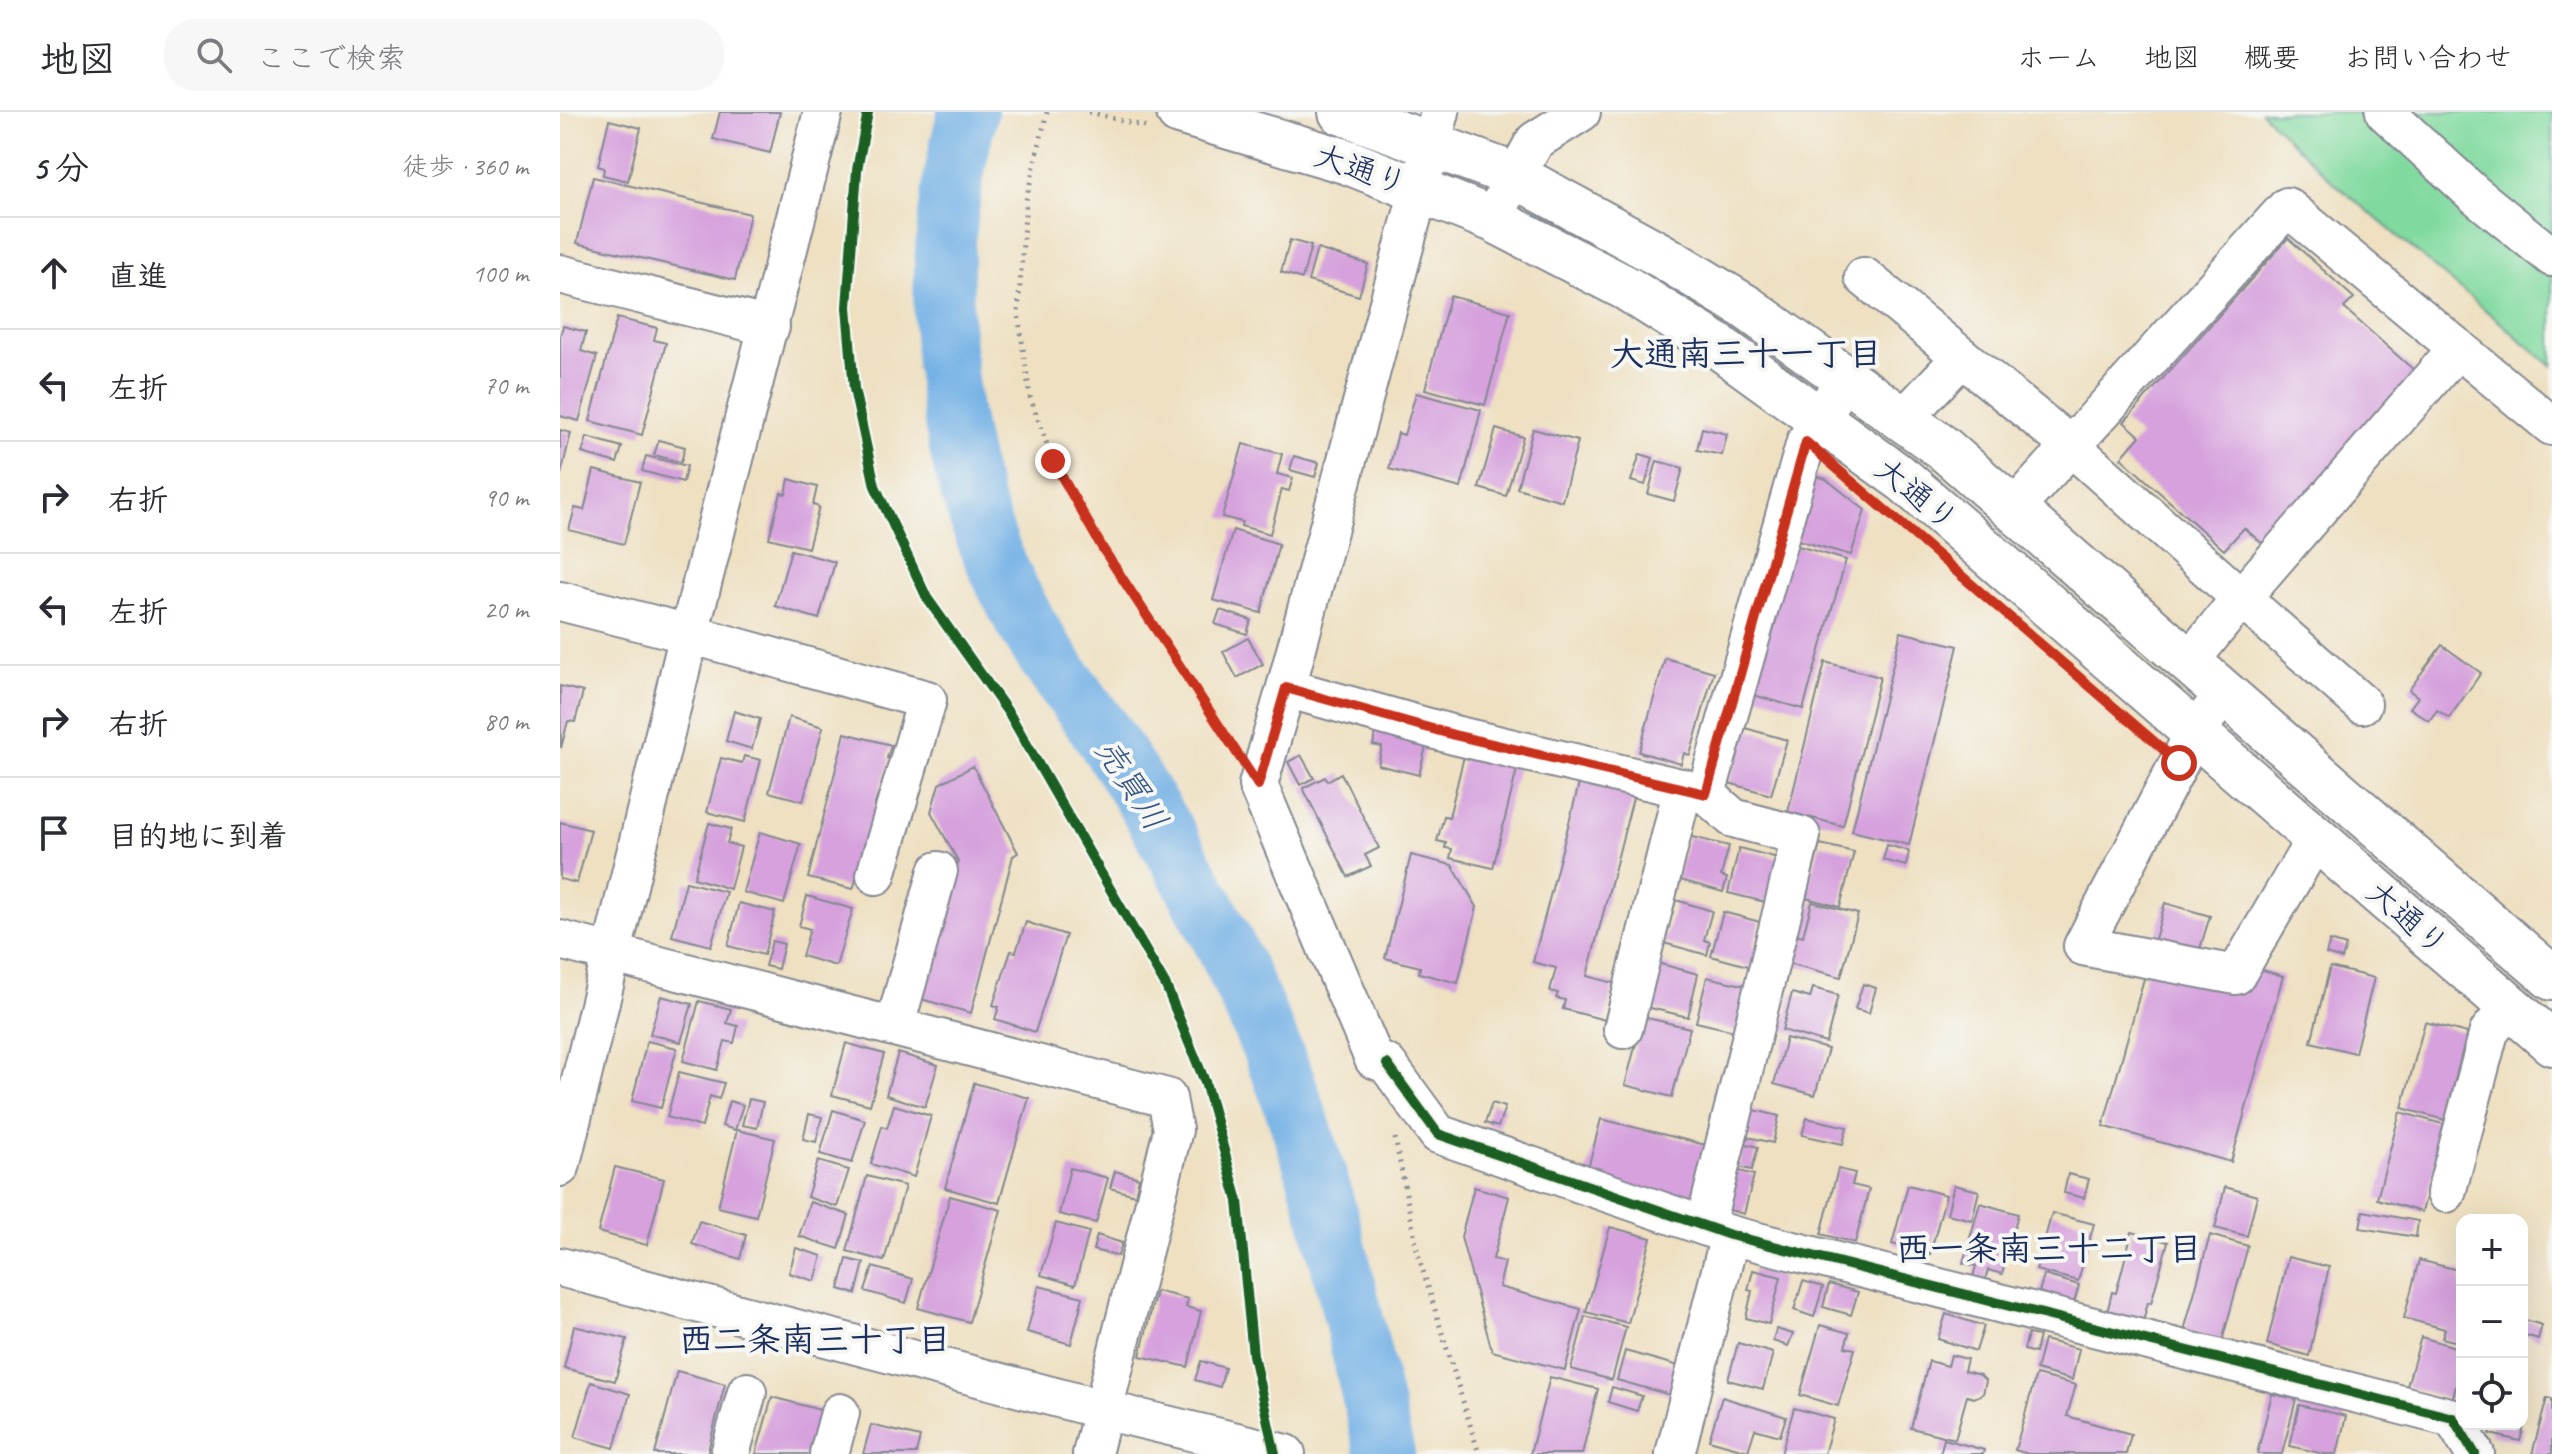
<!DOCTYPE html>
<html lang="ja">
<head>
<meta charset="utf-8">
<style>
  :root { --surface:#fff; --page:#f7f7f7; --text:#2b2b33; --muted:#7c7c81; --line:#e1e1e2 }
  body { margin:0; font-family:Caveat,"Klee One",sans-serif; background:var(--page); color:var(--text) }
  .controls { position:absolute; right:24px; bottom:24px; display:grid; overflow:hidden; border-radius:16px; box-shadow:0 8px 32px #0002 }
  .controls button { width:72px; height:72px; display:grid; place-items:center; padding:0; border:0; border-bottom:2px solid var(--line); background:var(--surface); color:var(--text); font:40px sans-serif }
  .stop { position:absolute; width:24px; height:24px; margin:-18px; border:6px solid #c8321e; border-radius:50%; background:#fff }
  .stop.end { background:#c8321e; border-color:#fff; box-shadow:0 2px 8px #0008 }
  .list { margin:0; padding:0; list-style:none }
  h2 { display:flex; justify-content:space-between; align-items:center; height:104px; margin:0; padding:0 32px; font-size:34px }
  h2 small { font-size:26px; font-weight:400; color:var(--muted) }
  .list li { display:grid; grid-template-columns:52px 1fr auto; gap:24px; align-items:center; box-sizing:border-box; height:112px; padding:0 32px; border-top:2px solid var(--line) }
  .list b { display:block; font-size:30px; white-space:nowrap }
  .list em { font-size:26px; font-style:normal; color:var(--muted) }
  .icon { flex:none; width:44px; height:44px; fill:none; stroke:currentColor; stroke-width:2; stroke-linecap:round; stroke-linejoin:round }
  .map { position:relative; flex:none; width:1992px; height:1342px; overflow:hidden }
  header { display:flex; align-items:center; gap:48px; box-sizing:border-box; height:112px; padding:0 40px; background:var(--surface); border-bottom:2px solid var(--line) }
  header strong { font-size:38px }
  nav { display:flex; gap:44px; margin-inline-start:auto; font-size:28px }
  .search { width:560px; height:72px; background:var(--page); display:flex; align-items:center; gap:20px; box-sizing:border-box; padding:0 28px; border-radius:32px; color:var(--muted); font-size:30px }
  main { display:flex }
  aside { flex:1; background:var(--surface) }
  .map>svg:first-child { display:block }
</style>
</head>
<body>
<header>
<strong>地図</strong>
<div class="search"><svg class="icon" aria-label="search" viewBox="0 0 24 24"><circle cx="10" cy="10" r="6"/><path d="M15 15l6 6"/></svg>ここで検索</div>
<nav><a>ホーム</a><a>地図</a><a>概要</a><a>お問い合わせ</a></nav>
</header>
<main>
<aside>
<h2>5 分<small>徒歩 · 360 m</small></h2>
<ul class="list">
<li><svg class="icon" aria-label="ahead" viewBox="0 0 24 24"><path d="M12 20V5M6 11l6-6 6 6"/></svg><div><b>直進</b></div><em>100 m</em></li>
<li><svg class="icon" aria-label="left" viewBox="0 0 24 24"><path d="M17 20v-9H6M10 6l-5 5 5 5"/></svg><div><b>左折</b></div><em>70 m</em></li>
<li><svg class="icon" aria-label="right" viewBox="0 0 24 24"><path d="M7 20v-9h11M14 6l5 5-5 5"/></svg><div><b>右折</b></div><em>90 m</em></li>
<li><svg class="icon" aria-label="left" viewBox="0 0 24 24"><path d="M17 20v-9H6M10 6l-5 5 5 5"/></svg><div><b>左折</b></div><em>20 m</em></li>
<li><svg class="icon" aria-label="right" viewBox="0 0 24 24"><path d="M7 20v-9h11M14 6l5 5-5 5"/></svg><div><b>右折</b></div><em>80 m</em></li>
<li><svg class="icon" aria-label="arrive" viewBox="0 0 24 24"><path d="M6 21V4h12l-3 4 3 4H6"/></svg><div><b>目的地に到着</b></div></li>
</ul>
</aside>
<div class="map">
<svg width="1992" height="1342" viewBox="0 0 1992 1342">
  <rect width="100%" height="100%" fill="#f6f6f2"/>
  <filter id="ink" filterUnits="userSpaceOnUse"><feTurbulence type="fractalNoise" baseFrequency=".0125" numOctaves="2"/><feDisplacementMap in="SourceGraphic" scale="16" xChannelSelector="R" yChannelSelector="G"/><feConvolveMatrix kernelMatrix="1 2 1 2 8 2 1 2 1" color-interpolation-filters="sRGB"/></filter>
  <filter id="wash" filterUnits="userSpaceOnUse"><feTurbulence type="fractalNoise" baseFrequency=".006" numOctaves="4" result="noise"/><feDisplacementMap in="SourceGraphic" scale="32" xChannelSelector="R" yChannelSelector="G"/><feGaussianBlur stdDeviation="1.8" result="paint"/><feColorMatrix in="noise" values="0 0 0 0 0 0 0 0 0 0 0 0 0 0 0 0 0 1.4 0 .05"/><feComposite in="paint" operator="in"/></filter>
  <g filter="url(#wash)">
    <rect width="100%" height="100%" fill="#eee0c1"/>
    <polygon fill="#80da9f" stroke="#4e847e" stroke-width="2" points="1701,0 1992,0 1992,254 1773,70"/>
    <g fill="none" stroke-linecap="round" stroke-linejoin="round">
      <path stroke="#72b0e5" stroke-width="60" d="M 408,0 C 363,171 378,358 467,512 C 489,552 519,587 545,625 C 593,698 637,773 674,852 C 701,911 728,971 747,1033 C 780,1134 800,1239 825,1342"/>
    </g>
    <g id="blocks">
      <g fill="#d6a1dd">
        <polygon points="160,0 220,0 210,41 153,27"/>
        <polygon points="49,8 81,16 68,69 43,63 44,56 38,54"/>
        <polygon points="33,65 190,102 175,168 17,131"/>
        <polygon points="1728,126 1794,186 1784,196 1856,260 1703,432 1684,416 1664,438 1561,346 1580,324 1564,310"/>
        <polygon points="730,128 751,134 742,167 721,160"/>
        <polygon points="757,137 808,152 799,184 748,169"/>
        <polygon points="890,184 950,200 925,293 865,277"/>
        <polygon points="57,206 97,216 94,228 106,231 82,323 30,309"/>
        <polygon points="3,214 26,220 21,239 37,244 19,309 0,304 0,224"/>
        <polygon points="856,281 921,298 901,376 829,357 838,321 844,323"/>
        <polygon points="1142,316 1167,322 1162,343 1137,338"/>
        <polygon points="936,317 963,325 946,384 919,376"/>
        <polygon points="973,317 1018,329 1002,389 957,376"/>
        <polygon points="0,318 11,321 1,362 0,362"/>
        <polygon points="27,325 62,335 57,351 22,341"/>
        <polygon points="99,328 125,335 121,350 94,343"/>
        <polygon points="683,332 722,342 717,362 733,366 729,379 722,377 710,422 681,414 682,410 662,405"/>
        <polygon points="1080,342 1093,346 1085,373 1071,369"/>
        <polygon points="86,344 127,354 123,370 82,359"/>
        <polygon points="734,344 759,351 755,365 730,358"/>
        <polygon points="1097,349 1123,356 1114,389 1088,382"/>
        <polygon points="34,358 80,370 64,432 9,418 15,396 24,398"/>
        <polygon points="1253,363 1266,367 1305,398 1291,443 1234,427"/>
        <polygon points="229,367 257,375 253,393 259,395 248,436 209,426 221,381 226,382"/>
        <polygon points="673,418 719,432 701,501 653,488"/>
        <polygon points="1228,431 1286,448 1243,597 1186,581"/>
        <polygon points="231,438 275,450 259,507 215,494"/>
        <polygon points="660,498 691,508 687,522 655,512"/>
        <polygon points="1341,520 1398,534 1349,733 1292,719"/>
        <polygon points="688,526 703,552 677,566 663,540"/>
        <polygon points="1882,533 1921,561 1889,606 1877,598 1869,609 1850,596 1858,585 1849,578"/>
        <polygon points="1105,546 1154,560 1130,643 1124,641 1121,652 1079,640"/>
        <polygon points="1265,550 1320,565 1283,714 1228,700"/>
        <polygon points="0,574 23,580 15,610 8,609 1,636"/>
        <polygon points="174,599 200,607 192,637 166,629"/>
        <polygon points="229,605 263,615 243,689 209,680"/>
        <polygon points="817,614 868,626 859,663 818,653 822,635 813,633"/>
        <polygon points="1185,616 1227,628 1211,683 1169,671"/>
        <polygon points="285,621 331,633 327,646 330,647 314,695 319,696 313,718 309,717 302,743 302,766 297,765 293,777 248,766"/>
        <polygon points="906,636 959,649 933,756 890,746 892,737 885,736 886,731 877,729 884,704 889,705"/>
        <polygon points="741,643 754,666 740,673 728,650"/>
        <polygon points="184,644 201,648 185,710 147,700 161,646 182,651"/>
        <polygon points="413,654 458,741 453,744 411,901 361,887 398,749 371,700 379,672"/>
        <polygon points="781,661 819,736 805,743 811,754 788,765 743,676 765,665 767,669"/>
        <polygon points="1020,668 1074,682 1027,864 1054,871 1045,908 1003,897 1005,888 996,886 998,881 990,879 996,856 973,850"/>
        <polygon points="0,710 31,718 17,771 0,767"/>
        <polygon points="149,711 171,717 167,731 181,735 170,777 134,766"/>
        <polygon points="200,720 241,732 224,792 183,780"/>
        <polygon points="1128,724 1169,734 1161,764 1167,766 1163,780 1117,767"/>
        <polygon points="1260,732 1294,740 1280,795 1246,786"/>
        <polygon points="1327,733 1349,739 1346,754 1323,748"/>
        <polygon points="1179,736 1218,746 1213,792 1168,781"/>
        <polygon points="851,743 892,753 917,795 898,871 859,861 860,855 825,846"/>
        <polygon points="126,770 166,780 151,834 112,824"/>
        <polygon points="247,784 293,797 276,854 242,844 250,817 239,814"/>
        <polygon points="1116,788 1152,799 1144,828 1150,830 1147,843 1104,831"/>
        <polygon points="1252,790 1298,802 1281,865 1228,851 1236,822 1243,824"/>
        <polygon points="179,791 215,800 204,843 168,834"/>
        <polygon points="1605,791 1650,804 1639,840 1723,864 1671,1050 1543,1014"/>
        <polygon points="1163,800 1200,810 1193,836 1199,838 1195,856 1151,844"/>
        <polygon points="466,810 506,823 475,920 435,907 439,895 433,893 451,839 456,840"/>
        <polygon points="212,829 224,832 218,857 205,854"/>
        <polygon points="1770,829 1786,834 1782,847 1766,842"/>
        <polygon points="1097,851 1138,862 1128,905 1086,895"/>
        <polygon points="1770,855 1814,866 1795,941 1751,930"/>
        <polygon points="1147,865 1187,874 1183,921 1136,910"/>
        <polygon points="1303,872 1316,876 1309,901 1295,897"/>
        <polygon points="1253,876 1278,883 1266,931 1222,918 1232,881 1250,886"/>
        <polygon points="101,884 132,892 121,930 90,922"/>
        <polygon points="139,889 171,897 167,911 178,914 174,931 165,929 157,958 123,949"/>
        <polygon points="1083,905 1130,916 1112,985 1065,973"/>
        <polygon points="1865,910 1907,921 1885,1008 1842,996"/>
        <polygon points="1226,926 1268,937 1255,983 1214,972"/>
        <polygon points="87,929 117,936 101,996 72,989"/>
        <polygon points="286,931 324,942 310,993 272,983"/>
        <polygon points="338,941 378,953 365,995 326,983"/>
        <polygon points="119,960 164,971 159,987 150,984 142,1015 107,1005"/>
        <polygon points="414,971 469,986 439,1091 385,1076"/>
        <polygon points="189,987 203,990 197,1016 182,1013"/>
        <polygon points="169,989 183,993 175,1018 162,1014"/>
        <polygon points="932,991 945,995 938,1015 925,1011"/>
        <polygon points="334,993 371,1004 354,1065 311,1052 322,1014 327,1016"/>
        <polygon points="1190,997 1219,1004 1213,1031 1184,1024"/>
        <polygon points="273,998 305,1008 292,1051 260,1042"/>
        <polygon points="1840,1000 1886,1013 1862,1100 1817,1087"/>
        <polygon points="249,1002 262,1005 256,1030 243,1027"/>
        <polygon points="1247,1006 1287,1015 1283,1032 1242,1023"/>
        <polygon points="1041,1007 1150,1034 1136,1091 1026,1064"/>
        <polygon points="177,1018 215,1027 196,1104 158,1095"/>
        <polygon points="1183,1031 1198,1035 1192,1058 1178,1055"/>
        <polygon points="258,1049 289,1058 277,1095 247,1085"/>
        <polygon points="55,1055 104,1067 87,1133 38,1120"/>
        <polygon points="510,1056 548,1066 536,1111 499,1102"/>
        <polygon points="1278,1057 1295,1061 1292,1073 1309,1077 1295,1131 1261,1122"/>
        <polygon points="1176,1058 1194,1063 1184,1102 1166,1097"/>
        <polygon points="555,1059 579,1066 575,1083 550,1076"/>
        <polygon points="1508,1062 1529,1067 1524,1086 1504,1081"/>
        <polygon points="307,1064 345,1074 324,1149 287,1139"/>
        <polygon points="1348,1073 1386,1083 1370,1142 1332,1132"/>
        <polygon points="1394,1073 1419,1079 1412,1108 1387,1102"/>
        <polygon points="914,1075 949,1085 933,1147 945,1150 939,1175 1021,1197 1005,1258 932,1239 901,1125"/>
        <polygon points="1665,1075 1697,1084 1687,1124 1655,1116"/>
        <polygon points="390,1084 441,1098 409,1210 358,1196"/>
        <polygon points="250,1090 289,1103 279,1137 239,1124"/>
        <polygon points="1420,1091 1458,1102 1442,1162 1428,1158 1425,1168 1413,1165 1416,1154 1403,1151"/>
        <polygon points="1803,1099 1858,1109 1856,1125 1800,1116"/>
        <polygon points="1492,1101 1534,1112 1518,1169 1476,1158"/>
        <polygon points="139,1109 186,1123 180,1147 132,1132"/>
        <polygon points="496,1111 529,1120 515,1173 481,1163"/>
        <polygon points="1050,1115 1091,1126 1068,1211 1026,1200"/>
        <polygon points="1572,1120 1608,1130 1591,1191 1588,1190 1582,1214 1546,1205 1552,1180 1556,1181"/>
        <polygon points="537,1123 562,1131 558,1144 533,1138"/>
        <polygon points="1650,1123 1688,1134 1662,1229 1624,1219"/>
        <polygon points="236,1136 262,1144 255,1169 229,1161"/>
        <polygon points="1728,1145 1769,1155 1749,1244 1707,1232"/>
        <polygon points="287,1147 304,1151 296,1182 279,1177"/>
        <polygon points="1859,1148 1902,1159 1902,1231 1882,1226 1885,1217 1844,1206"/>
        <polygon points="313,1155 353,1167 346,1191 305,1179"/>
        <polygon points="1193,1158 1221,1165 1209,1212 1186,1206 1192,1179 1188,1178"/>
        <polygon points="1484,1163 1519,1173 1514,1191 1479,1180"/>
        <polygon points="1243,1169 1263,1175 1254,1205 1234,1198"/>
        <polygon points="1269,1172 1298,1180 1291,1203 1263,1195"/>
        <polygon points="479,1174 523,1185 511,1232 467,1220"/>
        <polygon points="596,1179 628,1187 626,1195 641,1199 628,1255 580,1244"/>
        <polygon points="1386,1202 1424,1214 1416,1239 1378,1227"/>
        <polygon points="1025,1204 1066,1215 1052,1268 1011,1257"/>
        <polygon points="1962,1207 1982,1213 1978,1227 1962,1222"/>
        <polygon points="1260,1213 1289,1221 1285,1235 1295,1237 1278,1294 1240,1283"/>
        <polygon points="14,1214 67,1227 55,1269 4,1256"/>
        <polygon points="1216,1217 1233,1222 1228,1234 1213,1229"/>
        <polygon points="1468,1222 1479,1224 1475,1241 1464,1238"/>
        <polygon points="1861,1225 1902,1237 1902,1254 1892,1288 1847,1274"/>
        <polygon points="1484,1228 1519,1237 1512,1268 1476,1258"/>
        <polygon points="1178,1231 1213,1241 1203,1277 1168,1268"/>
        <polygon points="1065,1239 1122,1255 1114,1284 1057,1268"/>
        <polygon points="1391,1243 1407,1247 1404,1259 1420,1263 1426,1269 1423,1282 1414,1286 1407,1284 1395,1327 1351,1316 1369,1249 1388,1254"/>
        <polygon points="641,1249 665,1256 660,1275 635,1268"/>
        <polygon points="117,1259 165,1272 147,1342 95,1342"/>
        <polygon points="1476,1263 1516,1273 1507,1304 1571,1322 1566,1342 1468,1342 1455,1338"/>
        <polygon points="990,1265 1038,1277 1022,1342 970,1342"/>
        <polygon points="31,1270 70,1282 54,1336 15,1325"/>
        <polygon points="1052,1275 1082,1284 1077,1299 1048,1290"/>
        <polygon points="1712,1282 1736,1287 1722,1342 1697,1342"/>
        <polygon points="212,1285 264,1299 253,1342 196,1342"/>
        <polygon points="1162,1285 1226,1305 1220,1324 1195,1317 1188,1339 1149,1328"/>
        <polygon points="1987,1286 1992,1287 1992,1342 1972,1342"/>
        <polygon points="1739,1293 1786,1304 1777,1342 1764,1342 1730,1334"/>
        <polygon points="1234,1296 1274,1307 1264,1342 1221,1342"/>
        <polygon points="1932,1312 1964,1315 1960,1329 1930,1322"/>
        <polygon points="311,1313 360,1325 356,1342 303,1342"/>
        <polygon points="1384,1327 1424,1338 1423,1342 1380,1342"/>
      </g>
    </g>
  </g>
  <g filter="url(#ink)">
    <use href="#blocks" fill-opacity="0" stroke="#848890" stroke-width="2"/>
    <g fill="none" stroke-linecap="round" stroke-linejoin="round">
      <defs>
        <g id="minor">
          <polyline points="880,0 726,576 698,673 814,947 827,952 878,1022 1170,1123 1893,1306 1915,1342"/>
          <polyline points="1825,0 1913,81 1992,145"/>
          <polyline points="932,107 975,29 1021,0"/>
          <polyline points="0,162 210,215"/>
          <polyline points="1304,165 1512,335 1681,486 1898,236"/>
          <polyline points="1343,307 1402,245"/>
          <polyline points="1453,398 1727,95 1992,314"/>
          <polyline points="0,489 129,522 367,588 316,763"/>
          <polyline points="1629,550 1681,486 1802,592"/>
          <polyline points="726,576 894,623 1146,682"/>
          <polyline points="1665,581 1635,620 1523,834 1676,863 1756,726"/>
          <polyline points="0,828 607,986 613,1018 532,1342"/>
          <polyline points="335,913 378,759"/>
          <polyline points="1063,917 1123,676"/>
          <polyline points="0,1055 129,522 263,0"/>
          <polyline points="1886,1081 1929,920 1950,894"/>
          <polyline points="1145,1114 1241,724 1173,706 1146,682 1246,330 1285,266"/>
          <polyline points="0,1155 544,1298 726,1342"/>
          <polyline points="170,1342 187,1280"/>
          <polyline points="269,1342 280,1301"/>
          <polyline points="1115,1342 1170,1123"/>
        </g>
        <g id="highway">
          <polyline points="619,0 788,50 932,107 1066,176 1158,234 1345,369 1992,931"/>
          <polyline points="781,0 954,63 1102,144 1186,195 1232,228 1383,336 1992,866"/>
        </g>
      </defs>
      <use href="#minor" stroke="#848890" stroke-width="42"/>
      <use href="#highway" stroke="#848890" stroke-width="48"/>
      <g stroke="#848890" stroke-width="5" stroke-dasharray="2 6" stroke-linecap="butt">
        <polyline points="487,0 466,88 458,201 470,285 493,349 543,437 673,636"/>
        <polyline points="529,0 586,15"/>
        <polyline points="835,1026 858,1142 919,1342"/>
      </g>
      <use href="#minor" stroke="#fff" stroke-width="38"/>
      <use href="#highway" stroke="#fff" stroke-width="44"/>
      <defs>
        <g id="cycleway">
          <polyline points="308,0 297,58 287,195 294,277 315,374 367,486 450,603 606,874 645,970 678,1089 693,1243 715,1342"/>
          <polyline points="827,952 878,1022 1170,1123 1893,1306 1915,1342"/>
        </g>
      </defs>
      <use href="#cycleway" stroke="#f6f6f2" stroke-width="15"/>
      <use href="#cycleway" stroke="#1b5e20" stroke-width="10"/>
    </g>
  </g>
  <g fill="none" stroke-linecap="round" stroke-linejoin="round" filter="url(#ink)">
    <polyline stroke="#c8321e" stroke-width="10" points="493,349 543,437 698,673 726,576 894,623 1146,682 1246,330 1619,651"/>
  </g>
  <g text-anchor="middle" stroke-width="8" stroke-linejoin="round" paint-order="stroke">
    <g font-size="32" fill="#1b2f5e" stroke="#f6f6f2">
      <text transform="translate(801 57) rotate(19)" y="11">大通り</text>
      <text transform="translate(1357 382) rotate(39)" y="11">大通り</text>
      <text transform="translate(1848 806) rotate(41)" y="11">大通り</text>
    </g>
    <g font-size="34" font-weight="bold" fill="#1b2f5e" stroke="#f6f6f2">
      <text x="1186" y="253">大通南三十一丁目</text>
      <text x="1489" y="1148">西一条南三十二丁目</text>
      <text x="255" y="1239">西二条南三十丁目</text>
    </g>
    <g font-size="34" font-style="italic" fill="#355686" stroke="#f6f6f2">
      <text transform="translate(572 672) rotate(57)" y="12">売買川</text>
    </g>
  </g>
</svg>
<div class="controls">
<button>+</button>
<button>−</button>
<button><svg class="icon" aria-label="locate" viewBox="0 0 24 24"><circle cx="12" cy="12" r="6"/><path d="M12 2v4M12 18v4M2 12h4M18 12h4"/></svg></button>
</div>
<div class="stop" style="left:1619px;top:651px"></div>
<div class="stop end" style="left:493px;top:349px"></div>
</div>
</main>
</body>
</html>
